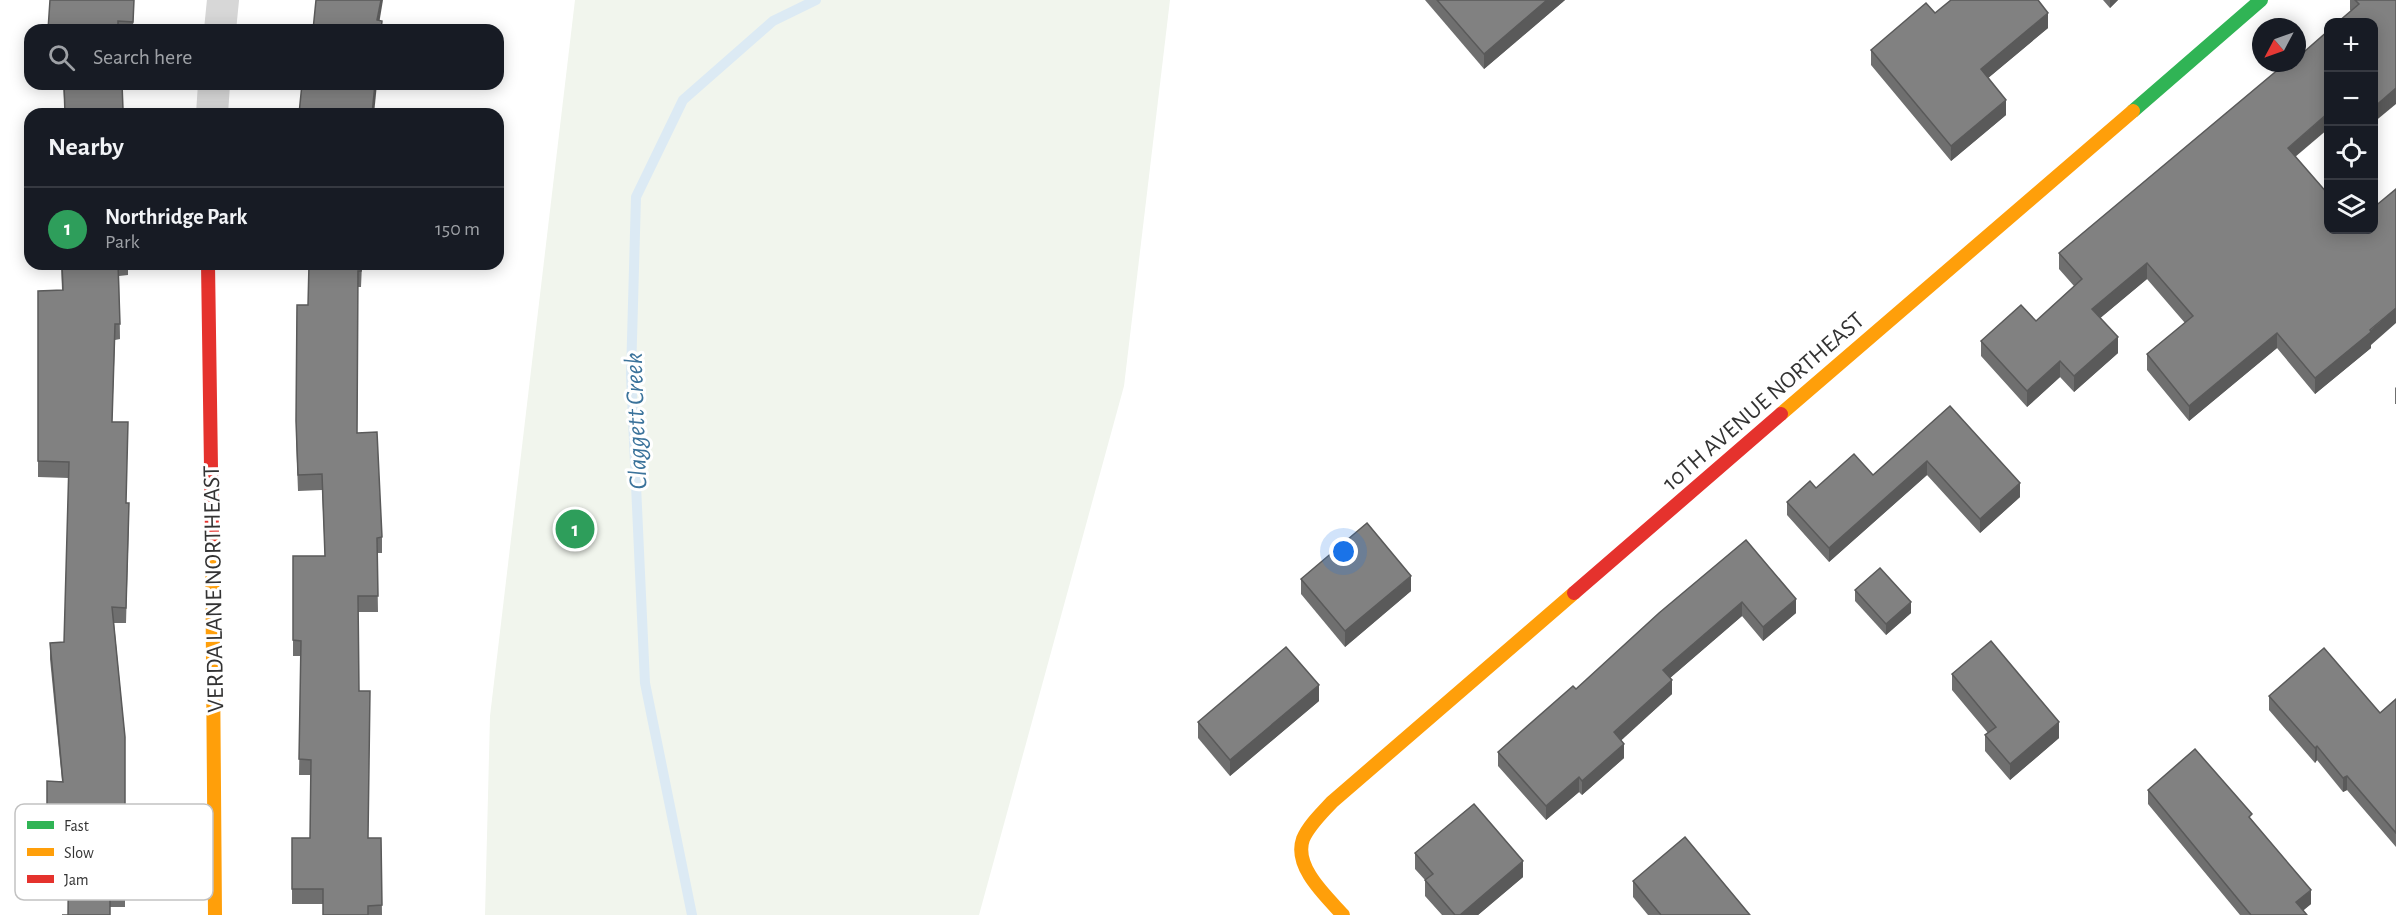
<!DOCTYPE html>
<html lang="en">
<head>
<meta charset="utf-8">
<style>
  :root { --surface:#171b24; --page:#242831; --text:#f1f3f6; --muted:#9ea1a6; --line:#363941; --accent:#7a7a7a }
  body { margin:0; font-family:"Alegreya Sans",sans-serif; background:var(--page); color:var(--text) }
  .controls { position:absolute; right:18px; top:18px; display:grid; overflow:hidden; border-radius:12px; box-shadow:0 3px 15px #0003 }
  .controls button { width:54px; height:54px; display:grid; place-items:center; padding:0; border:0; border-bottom:2px solid var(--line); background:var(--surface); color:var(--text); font:30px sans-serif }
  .compass { position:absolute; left:2252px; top:18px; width:54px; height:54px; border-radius:50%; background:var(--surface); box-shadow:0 3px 15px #0003; rotate:229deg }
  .you { position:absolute; left:1344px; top:552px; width:21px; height:21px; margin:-15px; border:4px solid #fff; border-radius:50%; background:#1a73e8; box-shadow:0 0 0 9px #1a73e833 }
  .badge { display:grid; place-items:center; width:39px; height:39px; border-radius:50%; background:var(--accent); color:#fff; font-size:20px; font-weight:700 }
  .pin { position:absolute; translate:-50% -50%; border:3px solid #fff; box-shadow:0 2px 6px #0006 }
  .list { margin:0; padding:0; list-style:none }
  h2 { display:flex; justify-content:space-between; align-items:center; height:78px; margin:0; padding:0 24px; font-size:26px }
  h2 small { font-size:20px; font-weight:400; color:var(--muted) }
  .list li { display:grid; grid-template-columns:39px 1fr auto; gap:18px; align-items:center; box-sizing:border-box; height:84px; padding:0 24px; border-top:2px solid var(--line) }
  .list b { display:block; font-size:22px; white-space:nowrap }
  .list p { margin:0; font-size:20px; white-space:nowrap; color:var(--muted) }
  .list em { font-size:20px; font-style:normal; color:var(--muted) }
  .icon { flex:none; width:33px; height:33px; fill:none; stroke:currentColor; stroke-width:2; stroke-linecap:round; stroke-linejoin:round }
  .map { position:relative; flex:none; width:2396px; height:915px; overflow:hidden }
  .search { position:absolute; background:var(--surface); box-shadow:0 3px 15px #0003; left:24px; top:24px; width:480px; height:66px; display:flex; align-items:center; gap:15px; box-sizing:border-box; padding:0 21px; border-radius:18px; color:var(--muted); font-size:22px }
  .panel { position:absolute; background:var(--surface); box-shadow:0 3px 15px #0003; left:24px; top:108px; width:480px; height:162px; border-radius:18px }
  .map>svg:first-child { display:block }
</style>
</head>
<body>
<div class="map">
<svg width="2396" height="915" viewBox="0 0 2396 915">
  <rect width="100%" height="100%" fill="#fff"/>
  <polygon fill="#f1f5ed" points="575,0 1170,0 1124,386 979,915 485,915 490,716"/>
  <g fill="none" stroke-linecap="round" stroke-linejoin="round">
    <polyline stroke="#dceaf4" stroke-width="10" points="692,915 645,683 631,375 636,197 683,100 773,21 816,0"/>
    <g stroke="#d7d7d7" stroke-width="32">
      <polyline points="220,30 223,0"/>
      <polyline points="212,114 214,84"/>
    </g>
    <polyline stroke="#30b455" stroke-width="14" points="2133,111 2261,0"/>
    <g stroke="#ff9f0a" stroke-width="14">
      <polyline points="1781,414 2133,111"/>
      <polyline points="212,535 215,915"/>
      <path d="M 1343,915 C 1327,897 1293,867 1303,839 C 1309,825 1322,813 1332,802 L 1574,593"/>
    </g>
    <g stroke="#e5322d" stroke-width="14">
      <polyline points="208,264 212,535"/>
      <polyline points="1574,593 1781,414"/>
    </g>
  </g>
  <g fill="#6f6f6f">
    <polygon points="134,0 133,30 48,30"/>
    <polygon points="1425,0 1565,0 1484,69"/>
    <polygon points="2103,0 2118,0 2110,8"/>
    <polygon points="2350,0 2396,0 2351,11 2350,10"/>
    <polygon points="1935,13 2048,28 1988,78 2006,115 1951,161 1871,65 1871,50"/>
    <polygon points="63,84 122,84 123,109 134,114 65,114"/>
    <polygon points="2296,157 2371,345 2371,348 2315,394 2277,348 2189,421 2147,370 2147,354 2185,323 2147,279 2100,318 2118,353 2074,392 2060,377 2027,407 1981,356 1981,341 2036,321 2074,286 2059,269 2059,253"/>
    <polygon points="61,264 128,264 128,275 119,276 120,339 115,340 112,422 129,519 126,623 114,623 125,737 125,907 110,907 68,915 69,838 47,838 47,781 62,781 50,659 50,643 64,642 69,478 38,477 38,291 62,290"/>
    <polygon points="362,264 361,287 358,287 357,433 382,537 382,553 377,553 378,612 358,612 359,691 368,838 381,838 382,915 323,915 323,904 292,904 292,838 310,838 311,775 299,775 301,656 293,656 293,556 325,556 322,490 298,491 296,436 297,305 308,305"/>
    <polygon points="2396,387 2396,404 2395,404 2395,388"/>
    <polygon points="1950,406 2020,497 1980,533 1927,475 1829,562 1787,515 1787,502 1816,488 1873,475"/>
    <polygon points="1746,540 1796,613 1763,641 1742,616 1670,678 1672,694 1621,740 1624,758 1582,795 1579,792 1546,820 1498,766 1498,752 1576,689"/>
    <polygon points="1301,579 1411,591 1345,647 1301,594"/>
    <polygon points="1855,590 1911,613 1886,635 1855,601"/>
    <polygon points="1952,674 2059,738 2010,780 1985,751 1985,735 1988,733 1952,690"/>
    <polygon points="2269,696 2380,713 2396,699 2396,847 2347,790 2343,792 2317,760 2315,763 2269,710"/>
    <polygon points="1319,701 1230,776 1198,738 1198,722"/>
    <polygon points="2148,790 2252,820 2311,904 2303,910 2307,915 2240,915 2148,804"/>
    <polygon points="1415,853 1523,877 1478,915 1442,915 1425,896 1425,880 1415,869"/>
    <polygon points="1633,881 1750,915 1648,915 1633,897"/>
  </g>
  <g fill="#5a5a5a">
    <polygon points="381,0 383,0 378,30 377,20"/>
    <polygon points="1547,0 1565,0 1484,69 1484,54"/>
    <polygon points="2110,0 2118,0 2110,8"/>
    <polygon points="2048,13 2048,28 1981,84 1981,69"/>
    <polygon points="375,84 377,84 374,114 372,114"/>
    <polygon points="2396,88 2396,104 2373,123 2373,108"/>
    <polygon points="2006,100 2006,115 1951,161 1951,146"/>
    <polygon points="2328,113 2328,129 2288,163 2288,148"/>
    <polygon points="2147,263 2147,279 2092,325 2092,309"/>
    <polygon points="2396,308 2396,323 2371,345 2371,348 2315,394 2315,378"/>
    <polygon points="2277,333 2277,348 2189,421 2189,406"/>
    <polygon points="2118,337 2118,353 2074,392 2074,376"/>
    <polygon points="2060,361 2060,377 2027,407 2027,391"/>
    <polygon points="1927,461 1927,475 1829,562 1829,548"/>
    <polygon points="2020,483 2020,497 1980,533 1980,519"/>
    <polygon points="1411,576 1411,591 1345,647 1345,631"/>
    <polygon points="1796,599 1796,613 1763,641 1763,627"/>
    <polygon points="1742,602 1742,616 1663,684 1663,670"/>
    <polygon points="1911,602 1911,613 1886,635 1886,624"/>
    <polygon points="1672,680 1672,694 1614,747 1614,732"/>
    <polygon points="1319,685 1319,701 1230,776 1230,760"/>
    <polygon points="2059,722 2059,738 2010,780 2010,764"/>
    <polygon points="1624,744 1624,758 1582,795 1582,781"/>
    <polygon points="2317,746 2317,760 2315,763 2315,748"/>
    <polygon points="2347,776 2347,790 2343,792 2343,778"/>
    <polygon points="1579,777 1579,792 1546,820 1546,806"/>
    <polygon points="1523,861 1523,877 1478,915 1460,915"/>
    <polygon points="2311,890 2311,904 2298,915 2296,902"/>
  </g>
  <g fill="#818181" stroke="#5a5a5a" stroke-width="1.5">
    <polygon points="50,0 134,0 133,22 118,21 118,30 48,30"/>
    <polygon points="316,0 381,0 377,20 382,21 381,30 313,30"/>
    <polygon points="1437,0 1547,0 1484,54"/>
    <polygon points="1951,0 2038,0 2048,13 1981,69 2006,100 1951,146 1871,50 1926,3 1935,13"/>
    <polygon points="2355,0 2396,0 2396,88 2373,108 2373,22 2338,22 2359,4"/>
    <polygon points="2328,31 2328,113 2288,148 2328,194 2328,230 2373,230 2373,208 2396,189 2396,308 2370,330 2371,332 2315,378 2277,333 2189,406 2147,354 2193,316 2147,263 2092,309 2118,337 2074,376 2060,361 2027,391 1981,341 2021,305 2036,321 2082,279 2059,253 2286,63 2297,63 2297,58"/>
    <polygon points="64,84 122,84 123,109 134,109 134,114 65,114"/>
    <polygon points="302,84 375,84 372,114 299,114"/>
    <polygon points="62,264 118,264 120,324 115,324 112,422 128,422 126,503 129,503 126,608 112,607 125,737 125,891 110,891 110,915 62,915 68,915 69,822 47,822 47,781 63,782 50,643 64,642 69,462 38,461 38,291 63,290"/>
    <polygon points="309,264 362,264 361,271 358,271 357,433 377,432 382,537 377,538 378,596 358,596 359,691 370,691 368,838 381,838 382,905 368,906 368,915 323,915 323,889 292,889 292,838 310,838 311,760 299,759 301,641 293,640 293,556 325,556 322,474 298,475 296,421 297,305 308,305"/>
    <polygon points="1950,406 2020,483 1980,519 1927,461 1829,548 1787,502 1810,481 1816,488 1854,454 1873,475"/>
    <polygon points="1367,523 1411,576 1345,631 1301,579"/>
    <polygon points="1746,540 1796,599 1763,627 1742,602 1663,670 1672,680 1614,732 1624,744 1582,781 1579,777 1546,806 1498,752 1573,686 1576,689 1659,613"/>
    <polygon points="1880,568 1911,602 1886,624 1855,590"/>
    <polygon points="1991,641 2059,722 2010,764 1985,735 1996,727 1952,674"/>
    <polygon points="1286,647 1319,685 1230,760 1198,722"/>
    <polygon points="2324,648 2380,713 2396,699 2396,833 2347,776 2343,778 2317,746 2315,748 2269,696"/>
    <polygon points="2195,749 2252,814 2249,817 2311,890 2296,902 2307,915 2251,915 2148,790"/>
    <polygon points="1474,804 1523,861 1460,915 1455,915 1425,880 1433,874 1415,853"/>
    <polygon points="1685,837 1750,915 1661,915 1633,881"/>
  </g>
  <g text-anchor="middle" stroke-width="6" stroke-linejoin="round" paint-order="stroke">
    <g font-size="24" fill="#333" stroke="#fff">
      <text transform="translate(1763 401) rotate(-41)" y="8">10TH AVENUE NORTHEAST</text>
      <text transform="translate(213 589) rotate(-91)" y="8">VERDA LANE NORTHEAST</text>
    </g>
    <g font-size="26" font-style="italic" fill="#3b739b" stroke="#fff">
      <text transform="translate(635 421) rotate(-92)" y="9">Claggett Creek</text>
    </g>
  </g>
  <rect x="15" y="804" width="198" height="96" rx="9" fill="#fff" stroke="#c2c2c2" stroke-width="1.5"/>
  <rect x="27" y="821" width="27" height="8" fill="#30b455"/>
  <rect x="27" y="848" width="27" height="8" fill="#ff9f0a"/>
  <rect x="27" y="875" width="27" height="8" fill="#e5322d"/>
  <g font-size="16" fill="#333">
    <text x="64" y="831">Fast</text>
    <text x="64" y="858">Slow</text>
    <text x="64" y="885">Jam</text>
  </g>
</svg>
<div class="controls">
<button>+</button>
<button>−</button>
<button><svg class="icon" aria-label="locate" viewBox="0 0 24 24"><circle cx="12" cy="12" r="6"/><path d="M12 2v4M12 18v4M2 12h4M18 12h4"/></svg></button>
<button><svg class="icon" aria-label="layers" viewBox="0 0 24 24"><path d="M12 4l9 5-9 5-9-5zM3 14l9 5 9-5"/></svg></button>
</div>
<svg class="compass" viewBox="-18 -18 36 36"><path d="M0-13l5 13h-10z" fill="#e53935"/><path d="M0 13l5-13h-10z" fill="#9ea1a6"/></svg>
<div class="you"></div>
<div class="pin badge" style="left:575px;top:529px;background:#2e9e5b">1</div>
<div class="search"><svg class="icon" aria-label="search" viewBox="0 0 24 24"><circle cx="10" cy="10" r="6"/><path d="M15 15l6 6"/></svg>Search here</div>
<section class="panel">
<h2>Nearby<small></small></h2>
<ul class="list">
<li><span class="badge" style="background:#2e9e5b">1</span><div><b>Northridge Park</b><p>Park</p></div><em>150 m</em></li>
</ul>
</section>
</div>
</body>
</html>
